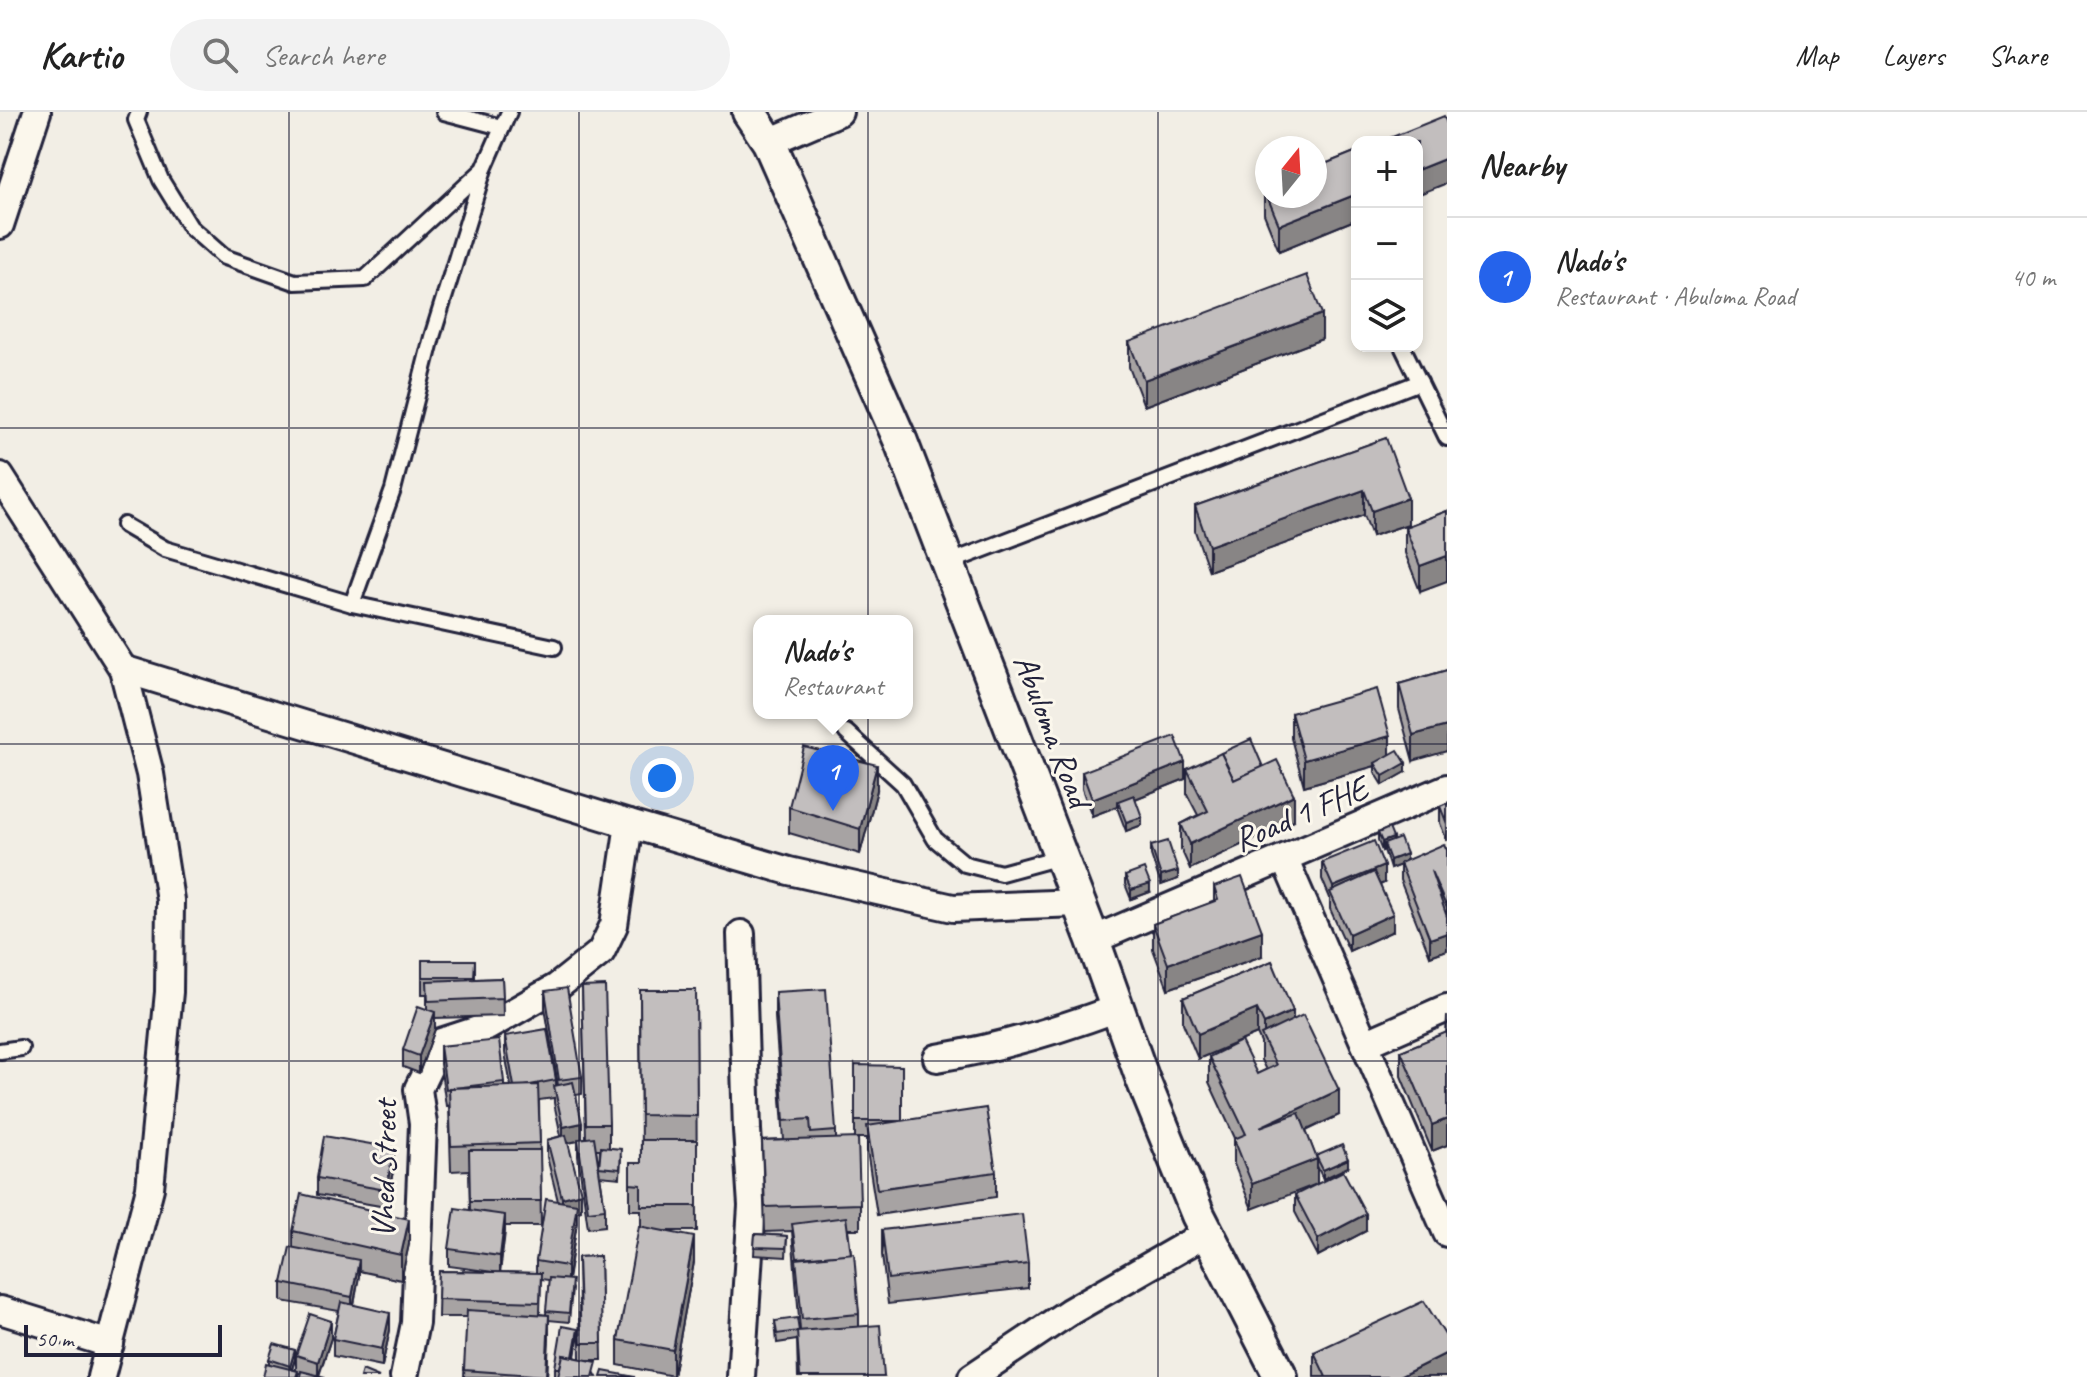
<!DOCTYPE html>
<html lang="en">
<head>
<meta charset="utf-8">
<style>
  :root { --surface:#fff; --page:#f2f2f2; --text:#222; --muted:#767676; --line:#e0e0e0; --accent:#2563eb }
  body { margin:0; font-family:Caveat,sans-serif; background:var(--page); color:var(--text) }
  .controls { position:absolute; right:24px; top:24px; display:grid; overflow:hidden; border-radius:16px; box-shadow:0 4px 12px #0003 }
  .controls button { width:72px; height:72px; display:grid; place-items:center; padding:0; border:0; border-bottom:2px solid var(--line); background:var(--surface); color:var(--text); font:40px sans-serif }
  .compass { position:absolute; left:1255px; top:24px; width:72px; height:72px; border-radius:50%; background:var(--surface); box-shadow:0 4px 12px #0003; rotate:18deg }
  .scale { position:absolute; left:24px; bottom:20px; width:198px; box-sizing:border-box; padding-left:8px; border:4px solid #22223b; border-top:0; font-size:22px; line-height:28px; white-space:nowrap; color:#22223b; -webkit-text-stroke:6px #fbf7ec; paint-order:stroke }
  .you { position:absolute; left:662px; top:666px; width:28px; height:28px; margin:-20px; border:6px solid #fff; border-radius:50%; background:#1a73e8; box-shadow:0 0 0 12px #1a73e833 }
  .badge { display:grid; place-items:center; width:52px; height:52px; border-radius:50%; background:var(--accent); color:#fff; font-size:26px; font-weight:700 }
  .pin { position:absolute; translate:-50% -66px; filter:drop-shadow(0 2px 4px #0008) }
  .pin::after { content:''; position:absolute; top:42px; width:28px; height:24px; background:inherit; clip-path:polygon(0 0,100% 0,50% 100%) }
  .popup { position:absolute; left:753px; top:503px; width:160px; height:104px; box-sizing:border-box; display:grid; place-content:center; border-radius:16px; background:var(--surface); filter:drop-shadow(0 2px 6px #0005); font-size:26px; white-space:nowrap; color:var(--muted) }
  .popup b { font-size:30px; color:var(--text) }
  .popup::after { content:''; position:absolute; left:50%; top:100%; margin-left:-16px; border:16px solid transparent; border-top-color:var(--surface) }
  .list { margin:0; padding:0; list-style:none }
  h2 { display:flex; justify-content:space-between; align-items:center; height:104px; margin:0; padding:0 32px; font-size:34px }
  h2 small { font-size:26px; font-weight:400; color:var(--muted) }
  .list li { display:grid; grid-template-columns:52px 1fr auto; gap:24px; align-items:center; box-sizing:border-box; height:120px; padding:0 32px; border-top:2px solid var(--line) }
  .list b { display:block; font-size:30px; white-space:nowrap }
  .list p { margin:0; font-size:26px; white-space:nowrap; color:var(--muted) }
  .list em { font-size:26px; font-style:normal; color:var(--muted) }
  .icon { flex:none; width:44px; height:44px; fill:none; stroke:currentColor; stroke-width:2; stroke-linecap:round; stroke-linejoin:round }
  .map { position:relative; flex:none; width:1447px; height:1265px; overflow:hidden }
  header { display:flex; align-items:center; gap:48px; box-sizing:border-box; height:112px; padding:0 40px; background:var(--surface); border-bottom:2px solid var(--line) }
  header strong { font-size:38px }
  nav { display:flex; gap:44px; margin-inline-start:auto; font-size:28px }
  .search { width:560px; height:72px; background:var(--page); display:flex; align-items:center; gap:20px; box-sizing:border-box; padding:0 28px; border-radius:44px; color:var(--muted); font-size:30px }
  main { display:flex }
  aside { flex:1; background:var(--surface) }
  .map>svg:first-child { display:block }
</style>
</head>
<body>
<header>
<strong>Kartio</strong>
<div class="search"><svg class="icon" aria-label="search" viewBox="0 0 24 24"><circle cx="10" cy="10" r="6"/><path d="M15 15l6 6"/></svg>Search here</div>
<nav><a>Map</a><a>Layers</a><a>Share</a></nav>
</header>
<main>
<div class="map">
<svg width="1447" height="1265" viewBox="0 0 1447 1265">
  <rect width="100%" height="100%" fill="#f2eee5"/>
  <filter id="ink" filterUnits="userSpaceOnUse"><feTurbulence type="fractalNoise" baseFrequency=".0125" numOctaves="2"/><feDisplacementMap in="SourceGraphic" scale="16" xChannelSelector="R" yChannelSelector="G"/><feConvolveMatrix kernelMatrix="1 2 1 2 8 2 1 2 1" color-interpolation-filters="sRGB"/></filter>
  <g filter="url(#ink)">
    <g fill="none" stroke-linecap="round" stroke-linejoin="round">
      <defs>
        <g id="service">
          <polyline points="139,0 136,8 161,68 190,115 224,145 295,170 365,167 484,57 509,0"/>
          <polyline points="444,0 501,15"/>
          <polyline points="1402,234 1447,326"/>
          <polyline points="124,413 165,437 352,492 554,535"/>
          <polyline points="948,451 1420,270"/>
          <polyline points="352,492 393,378 432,225 483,60"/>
          <polyline points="846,620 903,672 935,727 965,752 1001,761 1060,745"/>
          <polyline points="0,939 21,936"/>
        </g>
        <g id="minor">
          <polyline points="769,30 839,0"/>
          <polyline points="0,113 37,0"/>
          <polyline points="0,364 123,557 629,712 789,759 953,796 1078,791"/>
          <polyline points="1285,748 1447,1121"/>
          <polyline points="741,822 747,1018 752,1094 741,1265"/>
          <polyline points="1093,828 1447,676"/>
          <polyline points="1365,932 1447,896"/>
          <path d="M 937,946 C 1000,936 1058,918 1118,896"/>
          <polyline points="0,1198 110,1232"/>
          <polyline points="101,1265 150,1076 169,880 170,788 150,662 123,557"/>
          <polyline points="404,1265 415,1211 423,1012 418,977 441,930 487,915 557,875 601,840 614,813 629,712"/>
          <polyline points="972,1265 1069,1200 1207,1121"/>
        </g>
        <polyline id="tertiary" points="749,0 769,30 901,330 1093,828 1143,968 1198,1103 1281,1265"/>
      </defs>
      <use href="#service" stroke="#22223b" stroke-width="20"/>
      <use href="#minor" stroke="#22223b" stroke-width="32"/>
      <use href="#tertiary" stroke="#22223b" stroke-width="38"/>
      <use href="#service" stroke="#fbf7ec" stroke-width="14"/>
      <use href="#minor" stroke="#fbf7ec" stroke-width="26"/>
      <use href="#tertiary" stroke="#fbf7ec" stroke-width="32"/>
    </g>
    <g fill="#a7a3a3" stroke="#22223b" stroke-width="2" fill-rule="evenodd">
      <polygon points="1357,39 1357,107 1279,139 1264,102 1264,77"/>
      <polygon points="1322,227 1144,294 1129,255 1129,230"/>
      <polygon points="1386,326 1408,412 1372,424 1364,403 1209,459 1195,419 1195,394"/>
      <polygon points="1447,399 1420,479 1405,441 1405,415"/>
      <polygon points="1447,558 1413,649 1399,597 1399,572"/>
      <polygon points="1291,601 1390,642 1406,660 1383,673 1375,660 1375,654 1304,674 1291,626"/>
      <polygon points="1263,655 1294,708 1190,757 1181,737 1181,712 1198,703 1187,682 1187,657"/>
      <polygon points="1082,660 1185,667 1135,687 1142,713 1126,719 1118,698 1118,694 1092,704 1082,677"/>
      <polygon points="877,678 860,742 789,721 789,695"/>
      <polygon points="1447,691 1447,729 1440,711 1440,694"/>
      <polygon points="1378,721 1393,729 1406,748 1447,738 1447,838 1430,844 1400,768 1400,753 1390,757 1384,738 1382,739 1378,729"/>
      <polygon points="1151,734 1178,767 1161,773 1151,743"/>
      <polygon points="1322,750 1384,771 1380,773 1393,819 1349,839 1330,797 1330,786 1322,767"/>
      <polygon points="1125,764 1150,780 1131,787 1125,772"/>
      <polygon points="1214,775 1262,844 1168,877 1153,837 1153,812 1214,790"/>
      <polygon points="422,848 475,848 475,867 502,866 503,904 435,906 435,917 419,961 403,955 403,938 427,898 427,882 422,882"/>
      <polygon points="1272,849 1293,907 1339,1003 1306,1019 1316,1045 1348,1055 1323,1067 1317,1054 1252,1097 1234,1052 1234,1027 1235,1026 1209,970 1209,945 1257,962 1266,958 1261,948 1261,931 1257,922 1198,947 1183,911 1183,886"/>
      <path d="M 582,875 L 609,1012 L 609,1036 L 621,1045 L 620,1066 L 600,1064 L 605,1097 L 605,1114 L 588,1116 L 578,1044 L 578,1029 L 568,1031 L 581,1098 L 577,1099 L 577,1110 L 568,1168 L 572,1177 L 569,1210 L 549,1208 L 547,1265 L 464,1265 L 467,1205 L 438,1205 L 439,1159 L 493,1160 L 449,1154 L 449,1137 L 470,1098 L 469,1058 L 451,1059 L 449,994 L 446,994 L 440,952 L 440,934 L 504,970 L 504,974 L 511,974 L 505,941 L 505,924 L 556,968 L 556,974 L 558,973 L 545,896 L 545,879 L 582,965 L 582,982 L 576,983 L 582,1026 L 586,1026 ZM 554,986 L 554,991 L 561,1024 L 547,1028 L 547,1045 L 558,1089 L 536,1149 L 536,1161 L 500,1160 L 505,1114 L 541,1114 L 539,988 ZM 596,1037 L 600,1037 L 599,1056 ZM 541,1167 L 549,1168 L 546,1203 L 540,1202 Z"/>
      <polygon points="640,878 696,878 697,1119 664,1119 694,1150 673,1264 618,1253 618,1228 641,1115 641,1098 630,1098 630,1051 641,1051"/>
      <polygon points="775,880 836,1019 836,1027 860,1092 860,1117 848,1117 859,1202 859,1215 884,1265 798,1265 797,1228 777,1231 775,1209 800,1218 792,1119 765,1120 762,1029 784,1028 775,905"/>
      <polygon points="1447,904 1447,1033 1432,1039 1401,964 1401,939 1446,921"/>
      <polygon points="855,953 902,1009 996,1060 996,1085 877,1103 867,1039 867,1026 855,1026"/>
      <polygon points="394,1054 386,1095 317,1083 317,1066"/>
      <polygon points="1295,1083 1366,1119 1318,1144 1295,1100"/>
      <polygon points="882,1118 1028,1151 1028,1176 888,1192 882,1143"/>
      <polygon points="293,1119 409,1132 401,1168 359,1159 354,1193 390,1218 382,1254 333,1244 333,1227 339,1199 282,1189 282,1171 293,1135"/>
      <polygon points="755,1122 787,1124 786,1145 754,1143"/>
      <polygon points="600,1144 602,1248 587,1248 597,1265 555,1264 555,1256 578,1225 575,1245 580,1247 578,1145"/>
      <polygon points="331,1226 319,1264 298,1261 298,1265 269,1252 269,1247 295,1247 292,1258 296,1259 296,1243"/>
      <polygon points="1314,1240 1447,1265 1314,1265"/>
    </g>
    <g fill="#888585" stroke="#22223b" stroke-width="2">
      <polygon points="1447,46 1447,71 1417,83 1417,58"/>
      <polygon points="1357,82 1357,107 1279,139 1279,113"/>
      <polygon points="1322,202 1322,227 1144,294 1144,268"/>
      <polygon points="1364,378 1364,403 1209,459 1209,434"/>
      <polygon points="1408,386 1408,412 1372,424 1372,399"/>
      <polygon points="1447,444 1447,469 1420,479 1420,454"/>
      <polygon points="1447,614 1447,639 1413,649 1413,623"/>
      <polygon points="1390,624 1390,649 1375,651 1375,654 1304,674 1304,648"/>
      <polygon points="1185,650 1185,667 1120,693 1118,689 1118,694 1092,704 1092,687"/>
      <polygon points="1406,651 1406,660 1383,673 1383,664"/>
      <polygon points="877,653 877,678 860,742 860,717"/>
      <polygon points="1294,683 1294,708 1190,757 1190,732"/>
      <polygon points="1142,705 1142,713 1126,719 1126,710"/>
      <polygon points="1393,726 1393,734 1384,732 1384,738 1382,739 1382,730"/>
      <polygon points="1406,742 1406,751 1390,757 1390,748"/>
      <polygon points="1384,754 1384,771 1335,791 1333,785 1333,775"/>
      <polygon points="1178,759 1178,767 1161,773 1161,764"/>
      <polygon points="1150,772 1150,780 1131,787 1131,778"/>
      <polygon points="1393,802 1393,819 1349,839 1349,822"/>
      <polygon points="1262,819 1262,844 1168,877 1168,852"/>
      <polygon points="1447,821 1447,838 1430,844 1430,827"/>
      <polygon points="1257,897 1257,922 1198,947 1198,922"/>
      <polygon points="1293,899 1293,924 1264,928 1264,912"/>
      <polygon points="435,900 435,917 419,961 419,944"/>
      <polygon points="1339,978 1339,1003 1260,1040 1260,1015"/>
      <polygon points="1447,1007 1447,1033 1432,1039 1432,1013"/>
      <polygon points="582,1011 582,1028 563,1032 563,1015"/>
      <polygon points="394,1036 394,1054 386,1095 386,1078"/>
      <polygon points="1317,1047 1317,1072 1252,1097 1252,1072"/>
      <polygon points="1348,1047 1348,1055 1323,1067 1323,1058"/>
      <polygon points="581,1081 581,1098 577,1099 577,1110 567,1171 567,1154 562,1104 562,1086"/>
      <polygon points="1366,1102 1366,1119 1318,1144 1318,1127"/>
      <polygon points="505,1103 505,1120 500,1161 500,1144"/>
      <polygon points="409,1107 409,1132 401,1168 401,1143"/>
      <polygon points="694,1125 694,1150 673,1264 673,1238"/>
      <polygon points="359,1148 359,1165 352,1202 352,1185"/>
      <polygon points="390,1201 390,1218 382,1254 382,1237"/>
      <polygon points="549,1203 549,1228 547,1265 546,1265"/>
      <polygon points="331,1209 331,1226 318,1265 318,1250"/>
      <polygon points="578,1217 578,1225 571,1265 571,1258"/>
      <polygon points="295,1238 295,1247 290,1262 290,1254"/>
      <polygon points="1447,1241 1447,1265 1399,1265"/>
    </g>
    <g fill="#c2bebe" stroke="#22223b" stroke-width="2">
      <polygon points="1444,4 1447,12 1447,46 1417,58 1417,30 1380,30"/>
      <polygon points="1357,39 1357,82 1279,113 1264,77 1267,75 1267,84 1315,84 1315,56"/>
      <polygon points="1307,163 1322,202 1144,268 1129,230"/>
      <polygon points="1386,326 1408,386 1372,399 1364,378 1209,434 1195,394"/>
      <polygon points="1447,399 1447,444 1420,454 1405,415"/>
      <polygon points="1447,558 1447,614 1413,623 1399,572"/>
      <polygon points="1377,577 1390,624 1304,648 1291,601"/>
      <polygon points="1175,624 1185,650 1092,687 1082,660"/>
      <polygon points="1251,627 1263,655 1234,668 1221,641"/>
      <polygon points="804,635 877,653 860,717 789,695"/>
      <polygon points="1398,638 1406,651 1383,664 1375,651"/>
      <polygon points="1221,641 1234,668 1277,648 1294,683 1190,732 1181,712 1208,699 1187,657"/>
      <polygon points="1134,683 1142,705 1126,710 1118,689"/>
      <polygon points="1447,691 1447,712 1440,694"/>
      <polygon points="1389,716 1393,726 1382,730 1378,721"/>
      <polygon points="1400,726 1406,742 1390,748 1384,732"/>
      <polygon points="1168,729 1178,759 1161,764 1151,734"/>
      <polygon points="1374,729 1384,754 1333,775 1322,750"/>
      <polygon points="1444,732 1447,738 1447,796 1431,759 1447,805 1447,821 1430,827 1400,751"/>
      <polygon points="1144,757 1150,772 1131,778 1125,764"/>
      <polygon points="1374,760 1393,802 1349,822 1330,780"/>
      <polygon points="1242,765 1262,819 1168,852 1153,812 1218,788 1214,775"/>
      <polygon points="422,848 475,848 474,865 422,865"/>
      <polygon points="1272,849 1293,899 1264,912 1257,897 1198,922 1183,886"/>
      <polygon points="502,866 503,886 428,889 427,869"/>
      <polygon points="605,874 609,1012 586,1012 582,875"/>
      <polygon points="567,876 582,965 559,968 545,879"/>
      <polygon points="826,877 836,1019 811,1021 810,1007 784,1009 775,880"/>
      <polygon points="640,878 696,878 697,1004 641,1003"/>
      <polygon points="418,894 435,900 419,944 403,938"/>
      <polygon points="1303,903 1339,978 1260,1015 1299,1001 1317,1047 1252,1072 1234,1027 1246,1022 1209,945 1241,929 1257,962 1276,953 1261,923"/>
      <polygon points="547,917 556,968 525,974 514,974 505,924"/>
      <polygon points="1447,920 1447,1007 1432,1013 1401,939"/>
      <polygon points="499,928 504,970 446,977 440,934"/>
      <polygon points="855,953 902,954 902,1009 855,1009"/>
      <polygon points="573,970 582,1011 563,1015 554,974"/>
      <polygon points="538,973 540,1031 451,1034 449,976"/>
      <polygon points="986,996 996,1060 877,1077 867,1014"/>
      <polygon points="566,1023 581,1081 562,1086 547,1028"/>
      <polygon points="324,1024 394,1036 386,1078 317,1066"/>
      <polygon points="594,1025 605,1097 588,1099 578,1027"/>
      <polygon points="858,1026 860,1092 765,1095 762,1029"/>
      <polygon points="641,1028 697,1028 697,1094 641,1094 641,1073 630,1072 630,1051 641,1051"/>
      <polygon points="1342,1033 1348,1047 1323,1058 1316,1044"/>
      <polygon points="601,1035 621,1037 620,1057 599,1055"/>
      <polygon points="469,1038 540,1038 541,1089 470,1089"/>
      <polygon points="1343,1059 1366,1102 1318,1127 1295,1083"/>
      <polygon points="301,1082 409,1107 401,1143 293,1119"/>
      <polygon points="546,1087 577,1092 567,1154 536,1149"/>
      <polygon points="455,1096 505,1103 500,1144 449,1137"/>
      <polygon points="1022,1102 1028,1151 888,1167 882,1118"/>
      <polygon points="846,1105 851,1142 797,1146 792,1112"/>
      <polygon points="639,1114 694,1125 673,1238 618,1228"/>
      <polygon points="755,1122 787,1124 786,1136 754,1135"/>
      <polygon points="290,1135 359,1148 352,1185 282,1171"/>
      <polygon points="854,1141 859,1202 802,1207 796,1147"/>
      <polygon points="600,1144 602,1231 581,1231 578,1145"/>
      <polygon points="439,1159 541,1161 540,1190 438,1187"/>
      <polygon points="549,1166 572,1168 569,1201 546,1199"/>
      <polygon points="1424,1189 1447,1226 1447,1241 1399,1265 1326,1265 1314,1240"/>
      <polygon points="341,1190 390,1201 382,1237 333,1227"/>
      <polygon points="467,1198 549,1203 546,1264 464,1258"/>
      <polygon points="310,1202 331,1209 318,1250 296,1243"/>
      <polygon points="797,1206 799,1219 777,1222 775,1209"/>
      <polygon points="880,1213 884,1265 800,1265 797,1219"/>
      <polygon points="562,1214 578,1217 573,1245 563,1243 560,1256 555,1256"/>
      <polygon points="274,1232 295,1238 290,1254 269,1247"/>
      <polygon points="563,1243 597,1250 593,1265 558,1265"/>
      <polygon points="266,1251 298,1259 296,1265 263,1265"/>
      <polygon points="362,1258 379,1265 360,1265"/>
      <polygon points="301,1259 325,1265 300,1265"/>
      <polygon points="603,1259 635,1265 601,1265"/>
    </g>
  </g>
  <path fill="none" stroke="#22223b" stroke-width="2" stroke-opacity="0.55" d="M 289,0 L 289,1265M 579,0 L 579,1265M 868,0 L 868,1265M 1158,0 L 1158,1265M 0,316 L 1447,316M 0,632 L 1447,632M 0,949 L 1447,949"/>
  <g text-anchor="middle" stroke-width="6" stroke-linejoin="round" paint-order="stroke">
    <g font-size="34" fill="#22223b" stroke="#fbf7ec">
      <text transform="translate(1053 618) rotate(69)" y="12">Abuloma Road</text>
      <text transform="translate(1300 701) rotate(-23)" y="12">Road 1 FHE</text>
      <text transform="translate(383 1057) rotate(-89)" y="12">Vhed Street</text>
    </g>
  </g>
</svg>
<div class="controls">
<button>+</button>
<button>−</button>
<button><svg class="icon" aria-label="layers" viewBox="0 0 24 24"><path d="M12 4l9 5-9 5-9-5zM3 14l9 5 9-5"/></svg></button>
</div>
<svg class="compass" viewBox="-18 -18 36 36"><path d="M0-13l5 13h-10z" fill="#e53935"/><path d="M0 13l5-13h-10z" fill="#767676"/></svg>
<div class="scale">50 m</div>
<div class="you"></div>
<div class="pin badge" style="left:833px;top:699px">1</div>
<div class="popup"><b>Nado's</b>Restaurant</div>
</div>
<aside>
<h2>Nearby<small></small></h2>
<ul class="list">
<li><span class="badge">1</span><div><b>Nado's</b><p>Restaurant · Abuloma Road</p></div><em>40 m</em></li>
</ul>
</aside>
</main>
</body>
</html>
